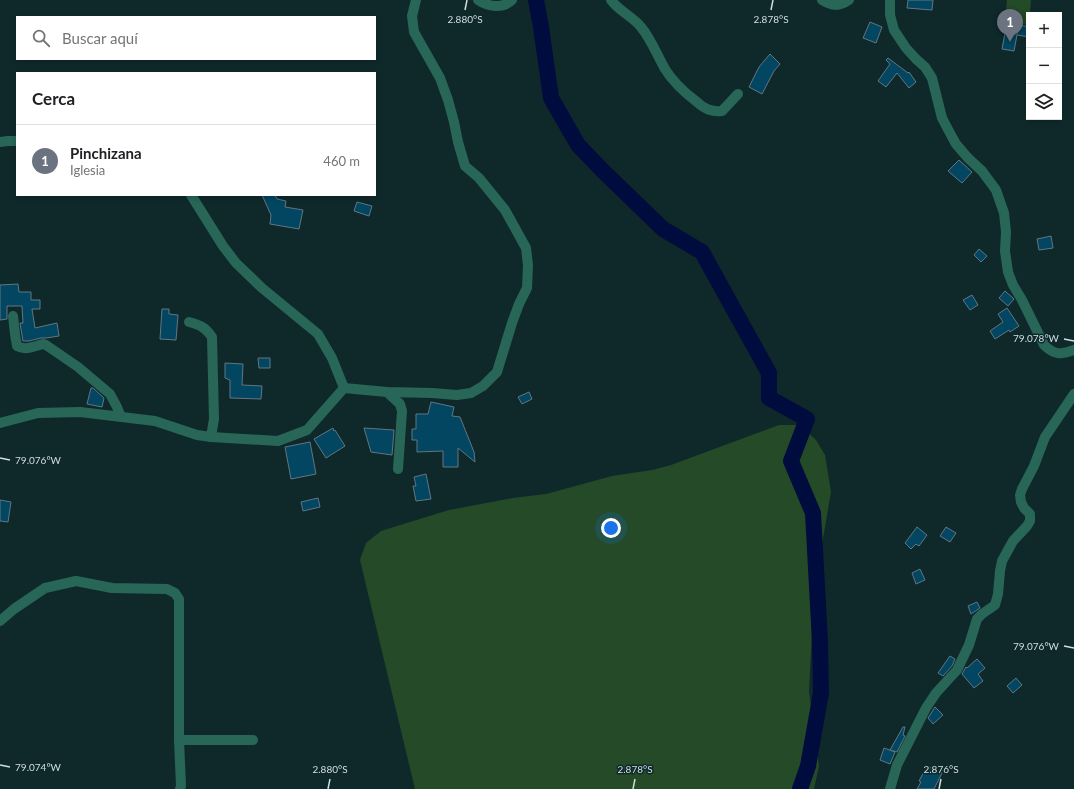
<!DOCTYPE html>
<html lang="es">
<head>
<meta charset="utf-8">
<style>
  :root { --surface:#fff; --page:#f2f2f2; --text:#202124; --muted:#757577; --line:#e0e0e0; --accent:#111827 }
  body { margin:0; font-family:Lato,sans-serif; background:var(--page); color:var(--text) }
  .controls { position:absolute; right:12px; top:12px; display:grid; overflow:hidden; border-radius:0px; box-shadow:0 2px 6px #0003 }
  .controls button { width:36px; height:36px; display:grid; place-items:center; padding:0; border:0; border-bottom:1px solid var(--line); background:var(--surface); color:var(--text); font:20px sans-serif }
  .you { position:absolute; left:611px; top:528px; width:14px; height:14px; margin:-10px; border:3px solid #fff; border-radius:50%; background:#1a73e8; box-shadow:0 0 0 6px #1a73e833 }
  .badge { display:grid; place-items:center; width:26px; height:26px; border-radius:50%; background:var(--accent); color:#fff; font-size:13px; font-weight:700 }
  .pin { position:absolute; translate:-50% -33px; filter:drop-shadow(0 1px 2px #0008) }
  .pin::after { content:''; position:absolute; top:21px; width:14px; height:12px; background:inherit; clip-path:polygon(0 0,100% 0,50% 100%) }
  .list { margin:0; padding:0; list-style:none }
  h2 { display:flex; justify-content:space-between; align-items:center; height:52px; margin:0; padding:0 16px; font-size:17px }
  h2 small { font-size:13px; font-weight:400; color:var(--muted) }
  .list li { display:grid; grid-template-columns:26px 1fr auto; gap:12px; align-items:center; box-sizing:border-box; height:72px; padding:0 16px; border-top:1px solid var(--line) }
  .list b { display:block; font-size:15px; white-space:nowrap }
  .list p { margin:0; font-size:13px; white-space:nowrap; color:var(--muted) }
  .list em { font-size:13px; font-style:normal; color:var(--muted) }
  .icon { flex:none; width:22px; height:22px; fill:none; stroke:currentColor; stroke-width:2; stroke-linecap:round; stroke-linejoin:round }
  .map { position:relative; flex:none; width:1074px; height:789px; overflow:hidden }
  .search { position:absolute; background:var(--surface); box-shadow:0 2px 6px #0003; left:16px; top:16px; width:360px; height:44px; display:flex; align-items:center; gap:10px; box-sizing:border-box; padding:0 14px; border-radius:0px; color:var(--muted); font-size:15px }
  .panel { position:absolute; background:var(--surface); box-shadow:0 2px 6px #0003; left:16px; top:72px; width:360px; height:124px; border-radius:0px }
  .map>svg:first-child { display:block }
</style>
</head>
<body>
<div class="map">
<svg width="1074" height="789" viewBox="0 0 1074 789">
  <rect width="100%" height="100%" fill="#0f292b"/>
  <g fill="#244a27">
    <polygon points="1007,0 1031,0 1029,25 1005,22"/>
    <polygon points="779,425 796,425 803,428 816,440 825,455 831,492 814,591 809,691 819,766 814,789 415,789 360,560 366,543 381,531 397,526 449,510 513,498 546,494 612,476 652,470 671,465"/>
  </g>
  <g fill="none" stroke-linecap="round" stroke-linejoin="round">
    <polyline stroke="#000c3d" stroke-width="16" points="536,0 541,27 551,98 578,145 602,170 663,229 702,252 769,373 769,398 807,419 791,461 813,513 820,642 821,693 808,766 800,789"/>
  </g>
  <g fill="#024661" stroke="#617682">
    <polygon points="908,0 933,0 932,10 907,8"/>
    <polygon points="870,22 882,27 876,43 863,38"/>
    <polygon points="1019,25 1029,27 1029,37 1017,35"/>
    <polygon points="1005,33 1017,35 1014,51 1002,49"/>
    <polygon points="770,54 780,64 774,71 762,94 749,87 759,67"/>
    <polygon points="888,58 908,73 909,72 916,82 909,88 897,73 886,87 878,81 890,64 886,60"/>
    <polygon points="959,160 972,172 962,183 948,171"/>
    <polygon points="262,195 275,195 277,199 286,201 285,207 303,210 299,229 270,224 271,215"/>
    <polygon points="357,202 372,206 369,216 354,211"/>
    <polygon points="1051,236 1053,248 1039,250 1037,239"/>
    <polygon points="979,249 987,256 981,262 974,255"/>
    <polygon points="18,284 19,292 31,292 31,300 40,300 40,309 32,309 35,328 57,323 59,336 46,338 41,338 29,341 23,341 20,323 23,323 22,306 7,306 7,319 0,320 0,285"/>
    <polygon points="1005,291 1014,299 1008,306 999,298"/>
    <polygon points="972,295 978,305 970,310 963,300"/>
    <polygon points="1007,308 1019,326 1010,332 1009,330 995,339 990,331 1003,322 998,314"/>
    <polygon points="162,309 169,309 169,314 178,315 176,340 160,339"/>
    <polygon points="258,358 270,358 270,368 259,368"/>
    <polygon points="225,363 243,364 242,385 262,386 261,399 230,398 230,380 225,378"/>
    <polygon points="91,388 93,388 104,398 102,407 87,404"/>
    <polygon points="529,392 532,399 522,404 518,397"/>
    <polygon points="431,402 454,407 452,416 460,417 474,452 475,462 458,448 458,467 443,467 443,451 417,452 417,440 412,440 412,429 416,429 416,414 428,414"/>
    <polygon points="333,428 334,431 335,430 345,446 326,458 314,439"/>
    <polygon points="364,428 394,430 392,455 371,452"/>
    <polygon points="310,442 316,474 291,479 285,447"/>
    <polygon points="426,474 431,499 416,501 413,486 416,486 414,477"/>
    <polygon points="318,498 320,507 303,511 301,502"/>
    <polygon points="0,500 11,502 8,522 0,521"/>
    <polygon points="917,527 927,535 919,546 916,544 911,549 905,543"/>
    <polygon points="946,527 956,533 950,542 940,536"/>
    <polygon points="920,569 925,580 916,584 912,573"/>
    <polygon points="977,602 980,608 971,614 968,606"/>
    <polygon points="950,656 955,659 952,666 943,676 938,673"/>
    <polygon points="977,659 985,668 978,674 983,681 974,688 962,674 966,667 967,668"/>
    <polygon points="1016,678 1022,685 1013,693 1007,686"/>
    <polygon points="935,707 943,715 933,724 928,718"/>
    <polygon points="903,727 905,727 903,735 905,736 897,752 890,750"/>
    <polygon points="884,748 895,752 890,764 880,760"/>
    <polygon points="927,766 942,773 934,789 917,789 921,782 919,781"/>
  </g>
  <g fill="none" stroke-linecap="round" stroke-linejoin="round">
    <g stroke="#286758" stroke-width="10">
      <path d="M 478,0 C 488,7 503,9 512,0"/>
      <path d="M 611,0 C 619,11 632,16 641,27 C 651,39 657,55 665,69 C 673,82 685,93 697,102 C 705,109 711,112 722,111 L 738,94"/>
      <path d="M 822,0 C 832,6 839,7 849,0"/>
      <path d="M 890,0 L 890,15 L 894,30 L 906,48 L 916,59 L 925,67 L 932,78 L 942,118 L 951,135 L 956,144 L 968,158 L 982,171 L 996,190 L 1004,213 L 1006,232 L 1005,251 L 1008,272 L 1013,285 L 1022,300 L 1044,345 C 1054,355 1061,355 1074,350"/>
      <polyline points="0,142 8,141 17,141"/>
      <polyline points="191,195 223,246 236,263 262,288 318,334 332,358 344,388"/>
      <path d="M 13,316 L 15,334 L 17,346 C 25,351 35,346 43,344 L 46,345 L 78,367 L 110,394 L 117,407 L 121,417"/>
      <path d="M 189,322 C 200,325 205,327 212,337 L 214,419 L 211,437"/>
      <polyline points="387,392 400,404 402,411 398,469"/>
      <polyline points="0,423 38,413 80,412 155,421 197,435 211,437 278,441 307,430 344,388 387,392 432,393 457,395 471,393 483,386 497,372 512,323 519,304 527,288 528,265 526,248 505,210 479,178 465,166 458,142 454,122 448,100 440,78 414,32 412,16 416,0"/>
      <polyline points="0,621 14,609 45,588 76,581 112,588 167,589 175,593 179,599 179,740 181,786 180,789"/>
      <polyline points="179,740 253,740"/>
      <polyline points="890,789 897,765 926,708 936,693 957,670 969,645 977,619 982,614 995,605 998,594 1000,571 1002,561 1013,541 1027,526 1030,521 1030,514 1024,508 1021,502 1020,495 1022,489 1034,466 1045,437 1074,394"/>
    </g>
  </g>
  <path fill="none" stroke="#d0dee0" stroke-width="1.5" d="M 465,10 L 467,0M 771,10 L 773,0M 1064,339 L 1074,341M 0,458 L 10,460M 1064,646 L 1074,648M 0,765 L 10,767M 328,789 L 330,779M 633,789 L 635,779M 939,789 L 941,779"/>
  <g font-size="10" text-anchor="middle" fill="#d0dee0" stroke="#0f292b" stroke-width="3" stroke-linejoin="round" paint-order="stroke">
    <text x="465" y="23">2.880°S</text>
    <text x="771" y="23">2.878°S</text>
    <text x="1036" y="342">79.078°W</text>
    <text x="38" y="464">79.076°W</text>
    <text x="1036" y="650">79.076°W</text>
    <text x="38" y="771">79.074°W</text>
    <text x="330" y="773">2.880°S</text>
    <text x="635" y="773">2.878°S</text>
    <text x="941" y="773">2.876°S</text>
  </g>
</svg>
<div class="controls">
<button>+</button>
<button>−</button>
<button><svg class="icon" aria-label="layers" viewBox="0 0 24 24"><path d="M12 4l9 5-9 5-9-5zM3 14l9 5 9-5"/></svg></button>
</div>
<div class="you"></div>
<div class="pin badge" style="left:1010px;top:42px;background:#6b7280">1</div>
<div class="search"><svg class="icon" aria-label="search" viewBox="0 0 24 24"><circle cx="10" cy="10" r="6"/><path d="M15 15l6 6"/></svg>Buscar aquí</div>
<section class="panel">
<h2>Cerca<small></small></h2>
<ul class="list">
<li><span class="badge" style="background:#6b7280">1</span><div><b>Pinchizana</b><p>Iglesia</p></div><em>460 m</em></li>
</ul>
</section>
</div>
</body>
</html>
